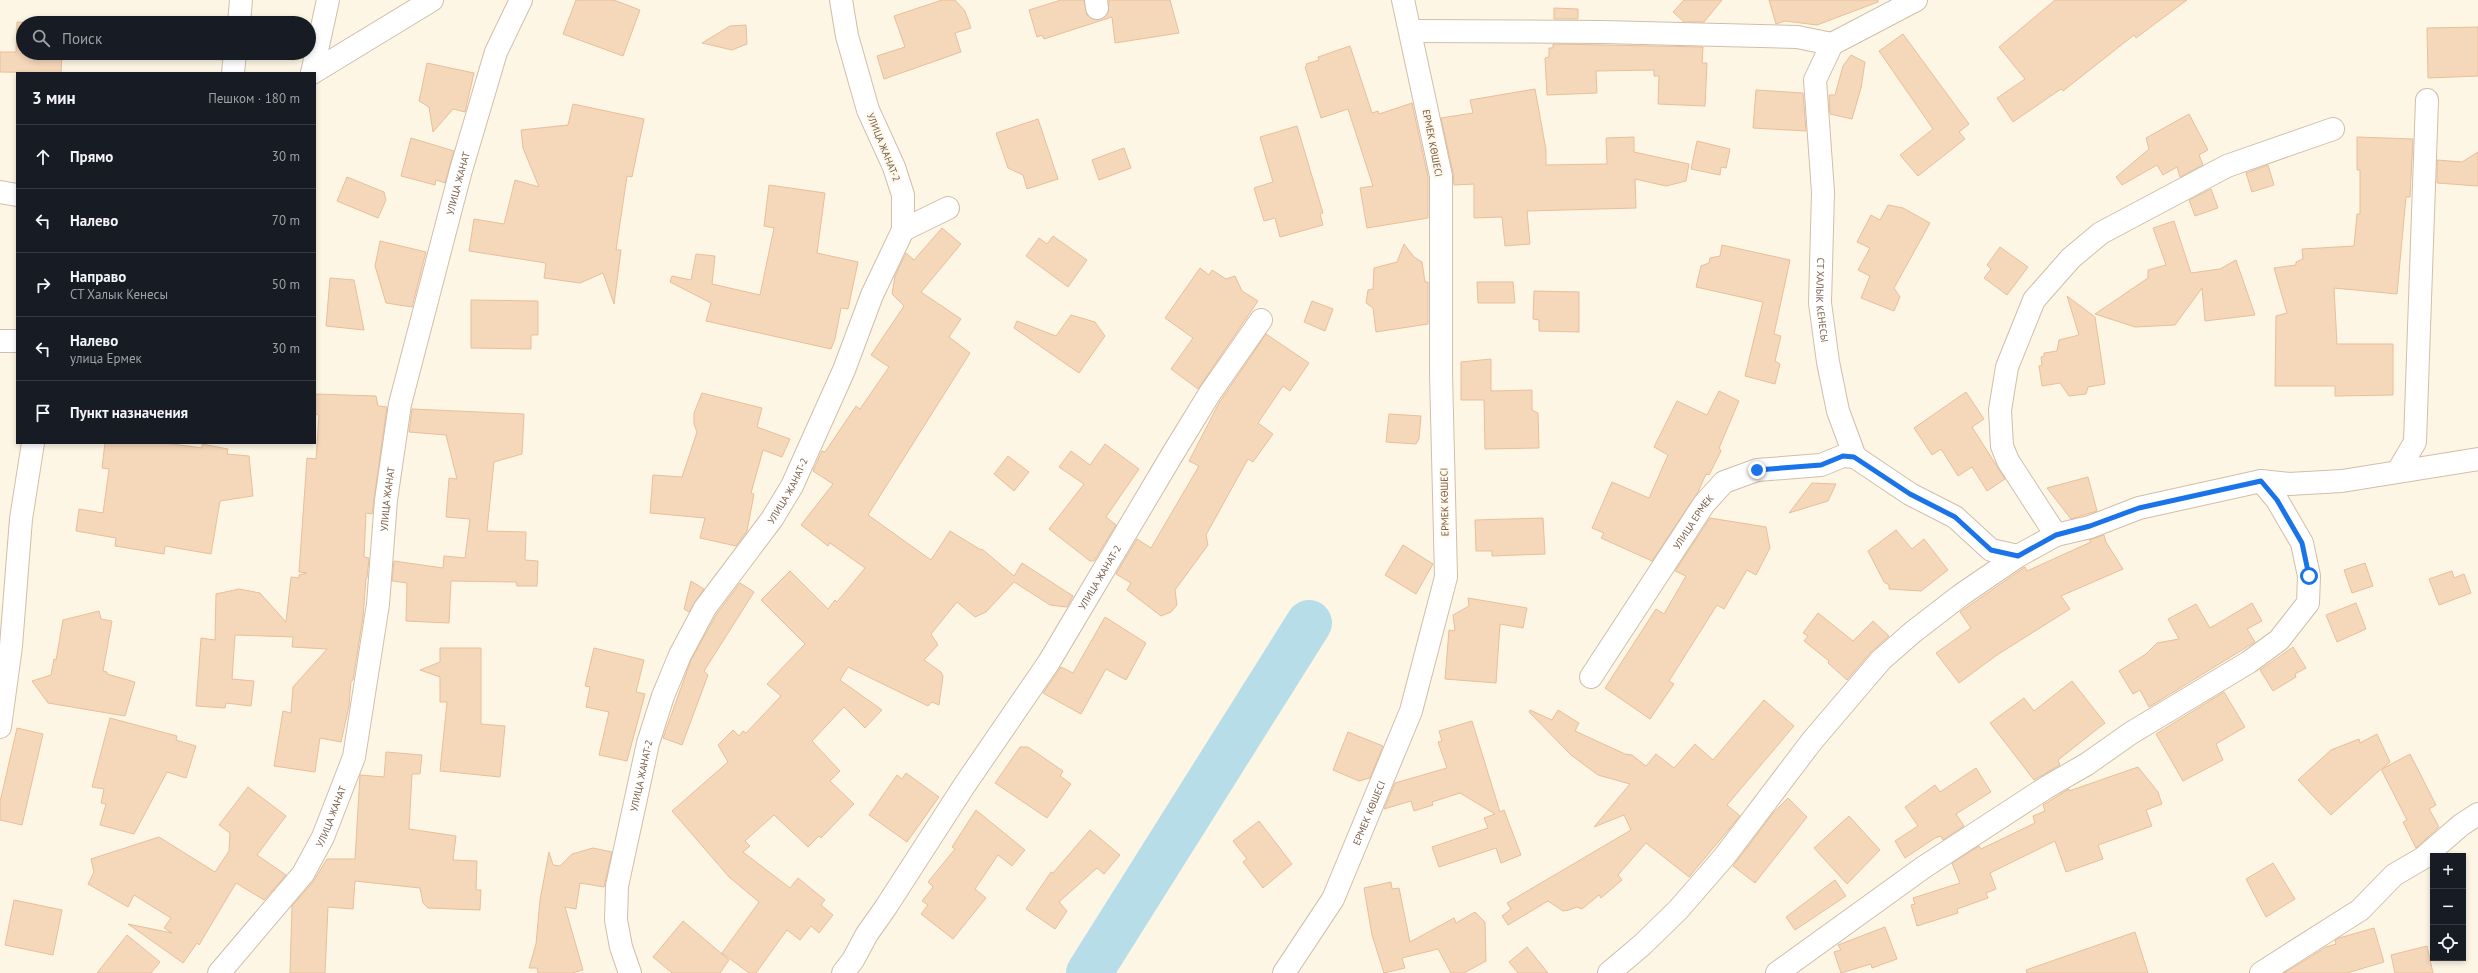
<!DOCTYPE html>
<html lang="ru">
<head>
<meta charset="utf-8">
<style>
  :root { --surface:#171b24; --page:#242831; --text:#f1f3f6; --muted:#9ea1a6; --line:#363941 }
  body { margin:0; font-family:"PT Sans",sans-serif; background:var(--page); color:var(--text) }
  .controls { position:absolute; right:12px; bottom:12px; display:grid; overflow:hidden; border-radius:0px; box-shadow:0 2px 6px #0003 }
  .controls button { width:36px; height:36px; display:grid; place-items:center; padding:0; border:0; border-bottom:1px solid var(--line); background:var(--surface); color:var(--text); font:20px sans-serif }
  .stop { position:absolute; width:12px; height:12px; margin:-9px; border:3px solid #1a73e8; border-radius:50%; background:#fff }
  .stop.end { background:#1a73e8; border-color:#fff; box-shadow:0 1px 4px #0008 }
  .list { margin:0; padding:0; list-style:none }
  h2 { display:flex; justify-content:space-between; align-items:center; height:52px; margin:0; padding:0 16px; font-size:17px }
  h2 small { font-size:13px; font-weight:400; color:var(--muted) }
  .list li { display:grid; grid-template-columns:26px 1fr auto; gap:12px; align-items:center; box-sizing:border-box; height:64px; padding:0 16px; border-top:1px solid var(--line) }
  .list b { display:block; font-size:15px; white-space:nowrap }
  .list p { margin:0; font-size:13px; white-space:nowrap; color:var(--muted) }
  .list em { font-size:13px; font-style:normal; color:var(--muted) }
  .icon { flex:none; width:22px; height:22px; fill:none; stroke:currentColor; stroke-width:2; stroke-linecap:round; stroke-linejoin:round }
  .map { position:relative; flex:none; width:2478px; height:973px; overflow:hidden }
  .search { position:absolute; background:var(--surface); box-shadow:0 2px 6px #0003; left:16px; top:16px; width:300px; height:44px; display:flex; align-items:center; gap:10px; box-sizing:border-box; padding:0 14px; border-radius:22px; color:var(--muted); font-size:15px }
  .panel { position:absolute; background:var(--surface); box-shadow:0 2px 6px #0003; left:16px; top:72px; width:300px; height:372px; border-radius:0px }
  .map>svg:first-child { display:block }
</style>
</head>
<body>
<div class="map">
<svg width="2478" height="973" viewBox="0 0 2478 973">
  <rect width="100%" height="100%" fill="#fef6e4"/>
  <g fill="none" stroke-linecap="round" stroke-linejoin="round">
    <polyline stroke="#b7dde9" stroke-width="46" points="1089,973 1309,623"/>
  </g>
  <g fill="#f5d7ba" stroke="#e8bf9a">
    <polygon points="576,0 614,0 640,10 623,56 563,34"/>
    <polygon points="942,0 955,0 965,11 971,28 955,33 961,52 884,79 877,56 905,47 894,16"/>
    <polygon points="1061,0 1084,0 1087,15 1098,20 1108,13 1109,0 1170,0 1179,33 1115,43 1112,17 1044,39 1042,35 1037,37 1029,10"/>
    <polygon points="1684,0 1722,0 1704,22 1684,22 1673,12"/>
    <polygon points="1769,0 1878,0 1878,2 1817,25 1785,21 1776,24"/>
    <polygon points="2055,0 2187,0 2136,38 2134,35 2063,91 2061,89 2013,122 1997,98 2025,79 1999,47"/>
    <polygon points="1554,8 1578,9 1578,19 1554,19"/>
    <polygon points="17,22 50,23 23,23 23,53 62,53 61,73 0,72 0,52 16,52"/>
    <polygon points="746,25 747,44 732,50 702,43 730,26"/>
    <polygon points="2478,27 2478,76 2428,78 2427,28"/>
    <polygon points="1903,34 1969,124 1959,132 1965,139 1918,176 1900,155 1933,129 1879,51"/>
    <polygon points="1553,44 1703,47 1702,63 1707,63 1705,106 1658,104 1659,76 1654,76 1654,70 1596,71 1597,93 1547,95 1545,58 1549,57 1549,48 1553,48"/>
    <polygon points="1350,46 1372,113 1378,111 1379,114 1412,103 1428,177 1428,218 1367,228 1360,188 1373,186 1348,109 1321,118 1305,67 1307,66 1306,64 1319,60 1318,57"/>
    <polygon points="1851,55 1865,62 1861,88 1852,119 1830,114 1829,95 1835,95 1843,66"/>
    <polygon points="427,63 474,73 465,112 453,109 433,132 429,107 419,101"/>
    <polygon points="1535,89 1546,150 1546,165 1607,164 1606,138 1634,137 1634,152 1689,164 1686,181 1666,186 1635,179 1636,208 1527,211 1530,244 1505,246 1502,217 1474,218 1474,184 1454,185 1453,173 1441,118 1473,113 1470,100"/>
    <polygon points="1756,90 1803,93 1806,131 1753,128"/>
    <polygon points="573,104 644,119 632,177 627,176 616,250 621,250 614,304 603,273 580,283 544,278 546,263 469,251 474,219 504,224 515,180 539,187 523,148 521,130 568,125"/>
    <polygon points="2189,114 2208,150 2199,155 2203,165 2180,177 2177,167 2163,175 2157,165 2122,185 2116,177 2149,149 2146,138"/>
    <polygon points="1038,119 1058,179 1027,189 1023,175 1008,168 996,133"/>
    <polygon points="1297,126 1323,213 1320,214 1323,225 1280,237 1275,218 1264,221 1254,188 1273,182 1260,137"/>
    <polygon points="2357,137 2413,139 2410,197 2406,197 2397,294 2334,288 2337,344 2393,344 2393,395 2335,396 2335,386 2275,386 2276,316 2287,313 2274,268 2296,265 2296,262 2303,259 2302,249 2354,246 2357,214 2360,214 2360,170 2357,170"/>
    <polygon points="411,138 454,151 445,183 436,180 435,185 401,176"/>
    <polygon points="1697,141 1730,149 1726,168 1721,167 1720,175 1691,169"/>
    <polygon points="1124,148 1131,168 1099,180 1092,160"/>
    <polygon points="2478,152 2478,186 2437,183 2437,160 2462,162"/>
    <polygon points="2268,165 2274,185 2252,192 2246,173"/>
    <polygon points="347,177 384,192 386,200 378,218 337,201"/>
    <polygon points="769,185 825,193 817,253 858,262 848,309 841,308 835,339 831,349 706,321 711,303 670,282 672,276 691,280 696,254 715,256 712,284 760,295 774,228 764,226"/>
    <polygon points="2211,189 2218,208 2195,216 2189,200"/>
    <polygon points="1888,205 1903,208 1930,223 1894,288 1900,297 1894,311 1861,298 1870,276 1858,270 1870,248 1857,242 1871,215 1880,220"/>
    <polygon points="2174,221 2191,273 2220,269 2236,260 2255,315 2205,321 2202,288 2175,325 2135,327 2095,314 2148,278 2148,270 2166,265 2153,228"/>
    <polygon points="942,228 961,244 921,292 961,319 949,337 970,353 868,515 931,560 950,531 981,550 982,549 1014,576 1022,563 1073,596 1067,607 1050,605 1014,582 986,612 975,617 957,602 931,634 938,645 924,660 941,672 943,676 939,705 932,702 928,706 848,667 840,680 882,710 865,728 844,707 812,741 840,771 830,781 854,804 821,838 819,836 808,847 774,815 745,841 750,846 743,852 790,888 798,878 825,900 821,905 833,915 819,933 811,926 800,940 787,930 756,973 749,973 722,953 759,902 729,877 672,811 728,762 718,745 733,730 739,736 743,731 746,733 781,696 767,684 805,644 761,600 790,571 828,609 835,600 837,602 865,568 830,543 828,546 801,525 833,484 813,471 822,451 825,452 856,406 860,409 889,367 871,355 904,306 892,294 895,276 906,253 914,260"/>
    <polygon points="1053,236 1087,260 1068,287 1026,256 1039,238 1047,244"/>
    <polygon points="380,241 426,252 412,307 386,303 375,266"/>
    <polygon points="1404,244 1414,257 1422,262 1425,282 1428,282 1428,324 1376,332 1373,308 1366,303 1368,290 1373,289 1374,268 1397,262"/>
    <polygon points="1722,245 1790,260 1774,334 1781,336 1775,361 1780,364 1775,384 1745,376 1763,302 1696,287 1701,266 1709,263 1710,258 1720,256"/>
    <polygon points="2000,247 2028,267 2007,295 1984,278 1991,269 1987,265"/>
    <polygon points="1200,268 1209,275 1212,270 1226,279 1235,276 1242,291 1258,301 1198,389 1171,369 1193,338 1165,318"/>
    <polygon points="330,278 354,280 364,330 326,326"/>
    <polygon points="1477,282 1513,282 1515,303 1478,303"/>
    <polygon points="1534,291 1579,292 1579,332 1539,331 1539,320 1533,319"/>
    <polygon points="2067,296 2095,317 2105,384 2088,387 2086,394 2069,396 2060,383 2042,386 2039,366 2042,365 2041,357 2044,356 2044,353 2057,351 2059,340 2079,335"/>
    <polygon points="471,300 538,301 538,335 531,335 531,349 471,348"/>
    <polygon points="1312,301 1333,309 1325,331 1304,322"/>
    <polygon points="1071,315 1095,322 1105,336 1079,373 1014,328 1017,321 1056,336"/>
    <polygon points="1266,334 1309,363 1290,391 1283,386 1258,423 1273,434 1253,462 1248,459 1206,535 1208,545 1175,590 1177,605 1171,612 1161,616 1127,590 1131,583 1116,574 1137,539 1151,548 1199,466 1189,461 1219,403"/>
    <polygon points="1491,359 1491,391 1532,390 1532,410 1538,413 1539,448 1485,449 1484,400 1461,400 1461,362"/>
    <polygon points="1719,391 1739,401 1719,448 1721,451 1709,475 1706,474 1698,492 1652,561 1601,538 1604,533 1592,528 1612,482 1649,498 1668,455 1654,447 1677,401 1707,415"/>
    <polygon points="1966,392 1984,419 1972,427 2005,479 1987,491 1972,467 1958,476 1941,449 1932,455 1914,428"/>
    <polygon points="702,393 762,408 757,427 790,439 782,457 763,450 751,493 754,494 747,531 736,546 700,538 705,518 650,513 653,475 682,477 697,432 694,424 694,413"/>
    <polygon points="315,394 376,396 378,406 387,407 372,514 366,513 364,557 369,558 367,578 366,578 363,617 353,680 351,681 349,706 341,742 320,738 315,772 274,766 283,711 291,713 293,687 327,649 292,647 293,637 235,635 232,679 254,681 251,706 226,703 225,708 196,706 201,638 215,640 216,594 239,589 260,593 286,622 291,577 299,578 299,575 307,573 299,572 307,458 316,459 319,415 315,414"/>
    <polygon points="412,409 524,414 522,454 494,462 487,531 526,532 525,560 538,561 537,586 517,586 516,582 451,581 449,623 406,621 407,583 392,581 394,561 443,568 444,556 465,558 470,519 446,517 449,478 457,479 446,435 409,432"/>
    <polygon points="1389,414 1421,416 1419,439 1416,444 1386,442"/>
    <polygon points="105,443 165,443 202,448 202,444 228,449 227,454 249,456 253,496 220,501 211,554 165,546 164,554 115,546 116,538 76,531 79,509 103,513 109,469 102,468"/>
    <polygon points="1105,444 1139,469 1106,517 1116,525 1094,561 1090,561 1049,529 1084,484 1059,467 1071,451 1090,465"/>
    <polygon points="1008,456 1029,472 1014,491 994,474"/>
    <polygon points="2088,477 2097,511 2071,519 2047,488"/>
    <polygon points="1812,483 1836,484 1828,501 1789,513"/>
    <polygon points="1543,518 1545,554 1492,556 1492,551 1476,551 1475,520"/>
    <polygon points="1710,518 1766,527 1770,548 1756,575 1747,570 1724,609 1717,605 1669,681 1674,684 1650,719 1605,688 1656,609 1664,614 1686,576 1675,571"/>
    <polygon points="1896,530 1912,549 1924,539 1948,570 1921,591 1889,589 1889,585 1884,582 1868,551"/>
    <polygon points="2104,535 2106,542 2123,569 2061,596 2070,609 1997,655 1959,683 1936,653 1971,628 1960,612 2025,567 2027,571 2091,542 2089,540"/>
    <polygon points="1403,545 1433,564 1416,594 1385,575"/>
    <polygon points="2365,563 2373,586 2352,593 2344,570"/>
    <polygon points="2452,571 2454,578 2464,574 2471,593 2439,605 2429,579"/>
    <polygon points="691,581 704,589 689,612 684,609"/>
    <polygon points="740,583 754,592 704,671 708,675 682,745 663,738 691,660 716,615"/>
    <polygon points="1468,598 1527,608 1523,628 1500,624 1496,683 1445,679 1449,630 1455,631 1453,615 1469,606"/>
    <polygon points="2252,603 2262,621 2247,629 2255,642 2149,707 2140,690 2133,694 2119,671 2146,654 2157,643 2179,639 2168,619 2196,604 2210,628"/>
    <polygon points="2356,603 2366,629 2337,642 2326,615"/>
    <polygon points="99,611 101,619 112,621 103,671 107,672 107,674 135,682 125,716 48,703 32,681 51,675 54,659 56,660 63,620"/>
    <polygon points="1818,613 1853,641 1873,621 1889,636 1871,652 1847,680 1828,663 1829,661 1804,641 1808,636 1803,633"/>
    <polygon points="1105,617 1146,643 1126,680 1106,669 1081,714 1043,693 1061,667 1073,673"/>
    <polygon points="2293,647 2306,668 2295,674 2296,677 2273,691 2260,670"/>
    <polygon points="440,648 481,648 481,724 505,726 500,777 440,771 447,702 440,702 440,677 420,670 440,662"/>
    <polygon points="594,648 644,660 636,692 645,694 627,761 599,755 609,712 586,707 590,687 585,686"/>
    <polygon points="2072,681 2105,723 2058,760 2060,765 2034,780 1990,723 2024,698 2034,711"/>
    <polygon points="2224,692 2245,727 2216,744 2223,760 2183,781 2156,734"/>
    <polygon points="1764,700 1794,726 1727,805 1740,816 1689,877 1646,843 1618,875 1622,880 1601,898 1599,895 1582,909 1577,907 1569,910 1563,911 1548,901 1508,925 1502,916 1511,909 1507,903 1631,830 1624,815 1594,827 1630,784 1598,775 1571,755 1529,712 1530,710 1552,720 1558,710 1579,723 1575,731 1625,754 1632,755 1646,766 1656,754 1674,768 1695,744 1713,760"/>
    <polygon points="110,718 177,736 176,740 196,746 186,778 167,772 134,834 100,825 106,804 101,803 104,789 92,787"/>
    <polygon points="1472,721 1500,812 1504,810 1521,855 1501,863 1496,848 1439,867 1432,847 1488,828 1484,818 1495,814 1460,793 1432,802 1433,805 1414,811 1411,801 1384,809 1395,783 1447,768 1438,742 1442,741 1439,731"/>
    <polygon points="17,728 43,734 22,825 0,820 0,802"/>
    <polygon points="1348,732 1383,746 1370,778 1359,781 1333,770"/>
    <polygon points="2377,734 2390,762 2382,769 2410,754 2436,805 2429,809 2439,827 2416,848 2403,822 2407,820 2381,769 2331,815 2298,780 2331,750 2359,739 2360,743"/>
    <polygon points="1020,747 1028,747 1063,771 1060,776 1071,784 1047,818 995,783"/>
    <polygon points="386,752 422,755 420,774 412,774 409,829 456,836 453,860 477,861 476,890 481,890 480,910 428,908 423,903 420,888 355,881 353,909 328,907 325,973 290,973 292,906 313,882 327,859 355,859 360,775 384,777"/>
    <polygon points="2138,767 2158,792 2162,804 2146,810 2152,826 2098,845 2103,859 2066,872 2055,841 1990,873 1996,889 1986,893 1988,898 1957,909 1958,913 1917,926 1911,905 1915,904 1913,898 1960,883 1952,863 1979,846 1981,849 2035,823 2033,816 2045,811 2043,805 2069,789 2069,791"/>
    <polygon points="1976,768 1991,792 1956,814 1964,826 1943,840 1941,836 1935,838 1905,858 1895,841 1918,826 1905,807 1935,785 1940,792"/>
    <polygon points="906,773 939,797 907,842 869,815 897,775 902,779"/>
    <polygon points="248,787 286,816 257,855 286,875 264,900 236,883 199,945 197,943 183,963 128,924 172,933 164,928 171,918 134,895 128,907 88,884 94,872 91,859 159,837 215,872 229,851 230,833 219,825"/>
    <polygon points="1788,798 1807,817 1755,883 1733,866 1773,813"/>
    <polygon points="976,810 1025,850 1012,866 998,855 975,889 986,898 953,939 921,914 928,905 922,901 933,887 928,882 955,849 952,847"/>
    <polygon points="1849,816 1880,850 1847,884 1814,848"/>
    <polygon points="1259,821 1292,864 1263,888 1243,862 1247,859 1233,841"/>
    <polygon points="1090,830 1120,855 1104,874 1097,868 1059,902 1067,911 1055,929 1026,909 1051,872 1053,873"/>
    <polygon points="593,848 612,852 604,887 580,883 576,909 565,907 583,970 572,973 538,973 537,968 529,968 536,944 540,900 549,852 553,865 560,866 572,854"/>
    <polygon points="2273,863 2295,899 2266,917 2246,879"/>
    <polygon points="1835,880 1846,896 1795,930 1786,917"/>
    <polygon points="1391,882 1392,889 1399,888 1410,942 1454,918 1456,923 1475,912 1485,922 1486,961 1464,973 1451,973 1438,949 1402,958 1405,968 1384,973 1372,935 1364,888"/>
    <polygon points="14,900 62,910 53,955 5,945"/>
    <polygon points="683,921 729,960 720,973 672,973 653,957"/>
    <polygon points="1885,927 1897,959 1872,968 1871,964 1841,973 1834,952 1841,950 1838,945"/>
    <polygon points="2374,928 2384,962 2347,973 2284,973 2326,947 2336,944 2335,940 2339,938"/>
    <polygon points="2135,932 2148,973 2027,973 2026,970"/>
    <polygon points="127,935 160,962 151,973 97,973"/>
    <polygon points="2427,946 2433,973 2395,973 2391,955"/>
    <polygon points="1527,947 1548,973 1518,973 1509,962"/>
  </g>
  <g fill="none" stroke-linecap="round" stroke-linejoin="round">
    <defs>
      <g id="minor">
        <polyline points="1096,0 1097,8"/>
        <path id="s1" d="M 1916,0 L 1832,44 L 1815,80 L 1823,192 L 1820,303 L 1828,362 L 1838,411 L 1855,457 L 1910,494 L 1955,517 L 1991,550 L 2018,556"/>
        <polyline points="239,23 241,0"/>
        <polyline points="1411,31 1603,32 1797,37 1832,44"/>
        <polyline points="233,73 235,53"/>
        <polyline points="312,73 432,0"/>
        <polyline points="312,73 328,0"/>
        <polyline points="0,192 17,195"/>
        <polyline points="903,230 948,208"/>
        <polyline points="0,341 17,341"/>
        <polyline points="2398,471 2415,442 2427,100"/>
        <polyline points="2056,535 2008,461 2002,446 2000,410 2007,367 2034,300 2071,258 2101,233 2227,166 2333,129"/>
        <path id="s2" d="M 1591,677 L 1704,504 L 1724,482 L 1757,470 L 1821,465 L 1843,456 L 1855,457"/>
        <polyline points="0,727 11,646 21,519 33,443"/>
        <path id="s3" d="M 219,973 L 303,874 L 323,837 L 354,757 L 378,604 L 386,500 L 400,404 L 461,170 L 496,52 L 521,0"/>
        <path id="s4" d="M 630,973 L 621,947 L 616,920 L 617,886 L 648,743 L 663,696 L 680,655 L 705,608 L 772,519 L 792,486 L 844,370 L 872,295 L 903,230 L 903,195 L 894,167 L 868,110 L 847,36 L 841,0"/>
        <path id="s5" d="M 843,973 L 853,960 L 867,934 L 886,907 L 964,786 L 1049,662 L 1172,455 L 1210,393 L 1261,320"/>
        <path id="s6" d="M 1284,973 L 1333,899 L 1411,711 L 1446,577 L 1441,373 L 1441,176 L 1403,0"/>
        <polyline points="1609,973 1642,945 1678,910 1724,857 1812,741 1881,660 1913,632 1961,595 2018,556 2056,535 2090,527 2139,508 2261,481 2289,484 2342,481 2478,459"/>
        <polyline points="1777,973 1924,867 2047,787 2087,764 2131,733 2249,662 2279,640 2308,603 2309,576 2302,543 2277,500 2261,481"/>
        <polyline points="2261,973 2360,910 2394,875 2423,858 2461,825 2478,814"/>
      </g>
    </defs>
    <use href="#minor" stroke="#d0beaa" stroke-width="24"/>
    <use href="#minor" stroke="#fff" stroke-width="22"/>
  </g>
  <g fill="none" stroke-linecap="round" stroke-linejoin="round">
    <polyline stroke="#1a73e8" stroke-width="5" points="1757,470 1821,465 1843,456 1854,457 1910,494 1955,517 1991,550 2018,556 2056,535 2090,526 2139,508 2261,481 2277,500 2302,543 2309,576"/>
  </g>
  <g text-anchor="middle" stroke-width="4" stroke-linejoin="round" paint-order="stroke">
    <g font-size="10" fill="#785e48" stroke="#fff9ec">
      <text transform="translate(1433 143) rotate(79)" y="4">ЕРМЕК КӨШЕСІ</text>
      <text transform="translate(884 147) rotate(68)" y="4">УЛИЦА ЖАНАТ-2</text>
      <text dy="4" stroke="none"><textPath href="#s3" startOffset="842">УЛИЦА ЖАНАТ</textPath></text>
      <text dy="4" stroke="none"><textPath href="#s1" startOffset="355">СТ ХАЛЫК КЕНЕСЫ</textPath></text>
      <text dy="4" stroke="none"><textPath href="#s4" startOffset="526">УЛИЦА ЖАНАТ-2</textPath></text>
      <text dy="4" stroke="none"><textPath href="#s3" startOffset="518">УЛИЦА ЖАНАТ</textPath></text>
      <text transform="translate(1444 502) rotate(-91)" y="4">ЕРМЕК КӨШЕСІ</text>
      <text dy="4" stroke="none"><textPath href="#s2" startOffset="186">УЛИЦА ЕРМЕК</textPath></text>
      <text dy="4" stroke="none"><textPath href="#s5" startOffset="472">УЛИЦА ЖАНАТ-2</textPath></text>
      <text dy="4" stroke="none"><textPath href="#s4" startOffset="202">УЛИЦА ЖАНАТ-2</textPath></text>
      <text dy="4" stroke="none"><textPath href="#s6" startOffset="182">ЕРМЕК КӨШЕСІ</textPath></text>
      <text dy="4" stroke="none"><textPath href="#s3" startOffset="194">УЛИЦА ЖАНАТ</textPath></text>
    </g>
  </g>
</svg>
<div class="controls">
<button>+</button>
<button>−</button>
<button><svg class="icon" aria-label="locate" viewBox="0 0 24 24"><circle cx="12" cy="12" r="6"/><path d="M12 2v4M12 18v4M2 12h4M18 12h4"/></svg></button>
</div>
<div class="stop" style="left:2309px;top:576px"></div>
<div class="stop end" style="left:1757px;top:470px"></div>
<div class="search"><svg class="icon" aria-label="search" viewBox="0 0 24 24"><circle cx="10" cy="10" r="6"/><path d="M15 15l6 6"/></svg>Поиск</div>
<section class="panel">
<h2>3 мин<small>Пешком · 180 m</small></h2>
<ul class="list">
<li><svg class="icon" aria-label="ahead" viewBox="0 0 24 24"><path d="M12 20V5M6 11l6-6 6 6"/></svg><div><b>Прямо</b></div><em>30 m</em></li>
<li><svg class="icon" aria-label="left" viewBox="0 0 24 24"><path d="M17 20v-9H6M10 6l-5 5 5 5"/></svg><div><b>Налево</b></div><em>70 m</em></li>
<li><svg class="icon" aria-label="right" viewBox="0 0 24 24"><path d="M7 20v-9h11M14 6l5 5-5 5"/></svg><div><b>Направо</b><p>СТ Халык Кенесы</p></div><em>50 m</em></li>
<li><svg class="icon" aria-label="left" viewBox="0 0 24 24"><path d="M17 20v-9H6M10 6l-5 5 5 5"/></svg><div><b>Налево</b><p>улица Ермек</p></div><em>30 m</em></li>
<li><svg class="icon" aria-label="arrive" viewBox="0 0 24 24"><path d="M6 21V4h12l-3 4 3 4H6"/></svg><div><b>Пункт назначения</b></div></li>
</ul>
</section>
</div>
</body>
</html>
